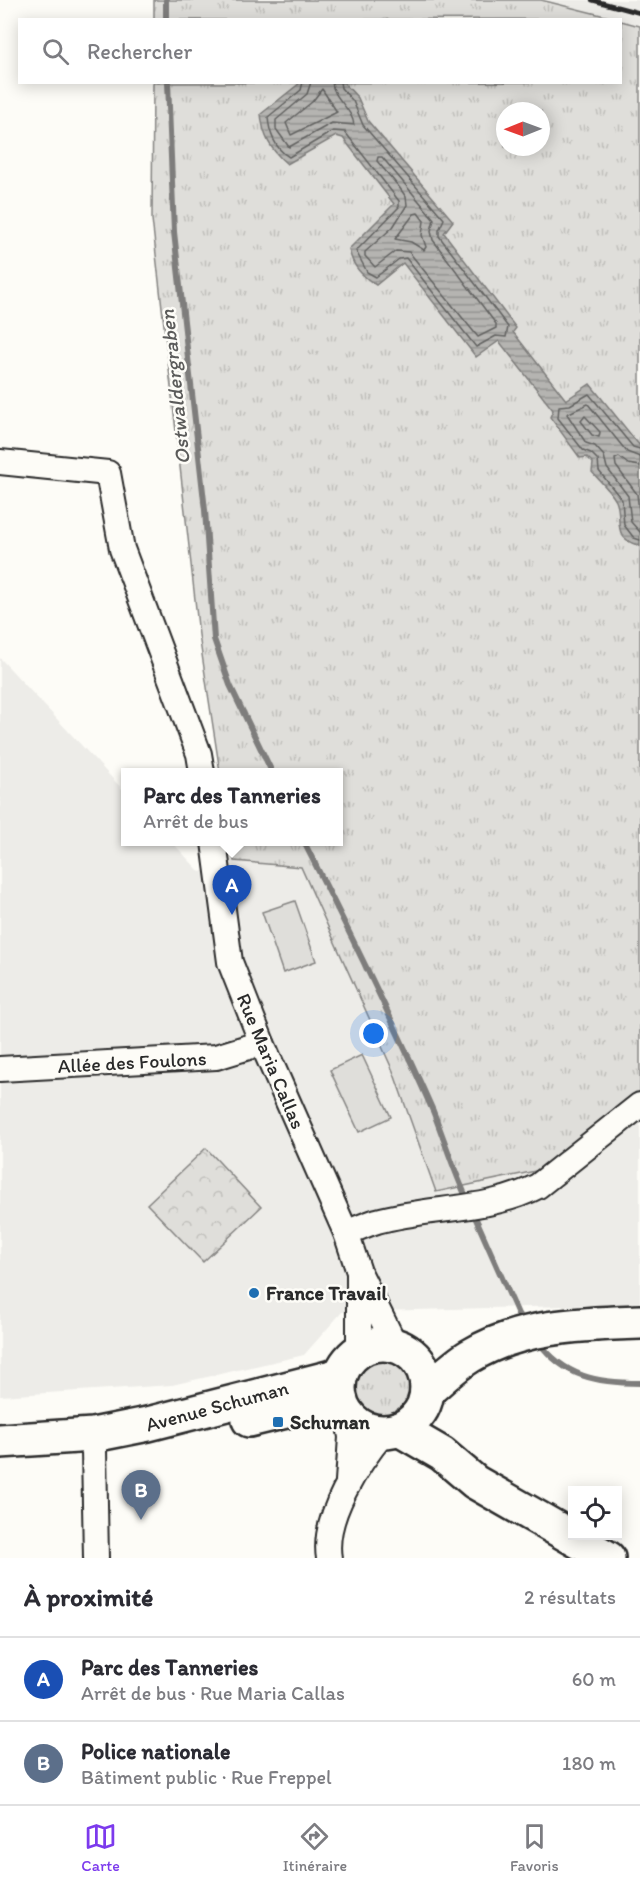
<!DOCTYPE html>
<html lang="fr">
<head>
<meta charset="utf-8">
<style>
  :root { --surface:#fff; --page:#f2f2f3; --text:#2b2b33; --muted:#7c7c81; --line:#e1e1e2; --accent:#7c3aed }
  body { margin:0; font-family:Itim,sans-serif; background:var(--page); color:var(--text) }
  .controls { position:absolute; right:18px; bottom:18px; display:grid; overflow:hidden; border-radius:0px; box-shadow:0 3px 15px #0003 }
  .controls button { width:54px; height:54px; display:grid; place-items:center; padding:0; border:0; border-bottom:2px solid var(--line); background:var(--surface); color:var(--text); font:30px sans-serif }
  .compass { position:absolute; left:496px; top:102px; width:54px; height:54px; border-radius:50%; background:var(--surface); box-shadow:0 3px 15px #0003; rotate:269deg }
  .you { position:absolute; left:374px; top:1034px; width:21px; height:21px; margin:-15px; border:4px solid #fff; border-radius:50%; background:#1a73e8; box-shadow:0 0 0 9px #1a73e833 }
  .badge { display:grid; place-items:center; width:39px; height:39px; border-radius:50%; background:var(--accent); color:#fff; font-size:20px; font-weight:700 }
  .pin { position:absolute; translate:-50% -50px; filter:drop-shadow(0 2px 3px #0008) }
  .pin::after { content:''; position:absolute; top:32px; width:21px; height:18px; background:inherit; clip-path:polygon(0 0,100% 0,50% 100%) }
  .popup { position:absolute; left:121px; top:768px; width:222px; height:78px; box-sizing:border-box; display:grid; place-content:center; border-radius:0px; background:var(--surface); filter:drop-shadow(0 2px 4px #0005); font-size:20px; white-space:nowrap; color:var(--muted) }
  .popup b { font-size:22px; color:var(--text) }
  .popup::after { content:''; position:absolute; left:50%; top:100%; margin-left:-12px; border:12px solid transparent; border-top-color:var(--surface) }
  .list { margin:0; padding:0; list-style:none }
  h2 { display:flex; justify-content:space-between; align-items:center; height:78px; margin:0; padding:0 24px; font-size:26px }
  h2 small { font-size:20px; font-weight:400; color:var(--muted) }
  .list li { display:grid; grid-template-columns:39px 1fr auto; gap:18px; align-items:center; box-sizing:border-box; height:84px; padding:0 24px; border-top:2px solid var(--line) }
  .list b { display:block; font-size:22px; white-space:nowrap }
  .list p { margin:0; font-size:20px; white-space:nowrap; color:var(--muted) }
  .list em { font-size:20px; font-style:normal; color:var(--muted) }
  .icon { flex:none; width:33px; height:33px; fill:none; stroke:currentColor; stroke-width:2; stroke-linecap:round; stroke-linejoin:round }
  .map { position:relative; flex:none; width:640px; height:1558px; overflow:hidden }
  .search { position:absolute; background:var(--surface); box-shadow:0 3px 15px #0003; left:18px; right:18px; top:18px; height:66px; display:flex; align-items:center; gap:15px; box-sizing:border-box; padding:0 21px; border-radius:0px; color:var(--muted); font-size:22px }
  .sheet { height:246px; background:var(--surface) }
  nav { display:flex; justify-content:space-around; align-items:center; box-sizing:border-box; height:84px; border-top:2px solid var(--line); background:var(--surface); font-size:16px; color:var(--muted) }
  nav a { display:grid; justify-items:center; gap:3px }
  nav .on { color:var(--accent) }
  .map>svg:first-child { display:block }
</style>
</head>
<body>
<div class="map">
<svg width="640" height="1558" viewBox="0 0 640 1558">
  <defs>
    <pattern id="grass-tufts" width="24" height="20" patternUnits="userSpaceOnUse" patternTransform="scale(1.5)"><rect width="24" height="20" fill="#dfdeda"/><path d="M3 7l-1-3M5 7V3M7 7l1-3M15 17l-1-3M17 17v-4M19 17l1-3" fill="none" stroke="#c0bfbb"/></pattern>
    <pattern id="forest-crowns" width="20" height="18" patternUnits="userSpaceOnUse" patternTransform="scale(1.5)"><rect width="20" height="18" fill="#dfdeda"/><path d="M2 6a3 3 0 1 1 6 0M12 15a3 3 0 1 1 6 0" fill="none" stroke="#c0bfbb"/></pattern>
    <pattern id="water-rules" width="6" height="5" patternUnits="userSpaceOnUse" patternTransform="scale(1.5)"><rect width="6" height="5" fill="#b5b4b1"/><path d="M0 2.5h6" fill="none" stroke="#939390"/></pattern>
  </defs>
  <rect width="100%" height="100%" fill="#fdfcf7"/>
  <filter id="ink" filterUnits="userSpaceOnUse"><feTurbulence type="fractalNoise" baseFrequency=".0167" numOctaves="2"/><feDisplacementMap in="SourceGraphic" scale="12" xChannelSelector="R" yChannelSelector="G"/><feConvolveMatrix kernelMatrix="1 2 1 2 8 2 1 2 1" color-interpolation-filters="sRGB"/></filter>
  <g filter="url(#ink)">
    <g fill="#edece8">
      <polygon points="541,0 640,0 640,26 620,20"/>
      <polygon points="0,658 125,792 125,842 172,842 200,872 234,861 301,867 393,1071 436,1192 640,1095 640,1304 342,1312 304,1355 172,1385 0,1396"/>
    </g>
    <g fill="url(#grass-tufts)" stroke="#858482" stroke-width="1.5" fill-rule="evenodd">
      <polygon points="154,0 541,0 617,19 154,20"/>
      <path d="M 621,21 L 640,26 L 640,1095 L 540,1170 L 436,1192 L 393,1071 L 301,867 L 234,861 L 231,842 L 338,842 L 338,772 L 220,772 L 199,635 L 152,219 L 153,83 L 620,82 ZM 505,111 L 541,111 L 541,147 L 505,147 Z"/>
      <circle cx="383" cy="1387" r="29"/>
    </g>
    <polygon fill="url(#forest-crowns)" stroke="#858482" stroke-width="1.5" points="206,1148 261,1207 203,1262 147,1204"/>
    <g fill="#dfdeda" stroke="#858482" stroke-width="1.5">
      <polygon points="295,901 316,961 283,973 262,912"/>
      <polygon points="362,1055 391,1117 359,1132 330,1070"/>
    </g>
    <path fill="url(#water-rules)" stroke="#7e7d7b" stroke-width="1.5" d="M 300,83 L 344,83 L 358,98 L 368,121 L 453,221 L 444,233 L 516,328 L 513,332 L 566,400 L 590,384 L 640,446 L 640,546 C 609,537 624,519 616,501 C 611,491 599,480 592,472 L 593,463 L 587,457 L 580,458 L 550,417 L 553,410 L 499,341 L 476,357 L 403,263 L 376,285 C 362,276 352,266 349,249 L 394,204 L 343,138 L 336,136 L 287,164 C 270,149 263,136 261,114 Z"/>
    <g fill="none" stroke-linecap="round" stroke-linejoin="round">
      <g stroke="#626261" stroke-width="1.5">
        <path d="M 303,82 L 301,90 L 268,117 C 269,132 275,149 289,157 L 333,131 L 345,132 L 399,201 L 399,207 L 356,251 L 367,272 L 376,277 L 399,259 L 406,258 L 476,347 L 496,336 L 506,337 L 508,327 L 439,236 L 439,230 L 444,219 L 363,125 L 353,101 L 341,88 L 340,82"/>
        <path d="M 311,82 L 307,94 L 276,120 L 276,129 L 289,147 L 332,123 L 354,125 C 352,108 333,99 332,82"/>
        <polygon points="322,89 337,112 291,135 286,123 312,102"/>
        <polygon points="378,157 382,157 434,219 431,231 433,240 496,324 496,328 478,337 409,252 396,251 375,267 365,256 365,252 393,227 407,205 406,197 399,187 377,161"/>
        <polygon points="414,214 418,213 424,221 422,235 426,247 424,250 411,242 395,239"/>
        <polygon points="585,416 600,432 599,437 592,435 581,421"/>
        <polyline points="640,449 633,447 589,394 570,405 559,406 558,418 583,450 591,453 598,460 599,471 622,500 624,525 634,538 640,540"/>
        <polyline points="640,457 627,452 588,404 567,414 586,443 595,446 604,456 607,468 628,496 631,522 640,532"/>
        <polyline points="640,466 628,464 619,457 615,459 616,466 637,494 640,519"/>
      </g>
      <g stroke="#7e7d7b" stroke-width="6">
        <polyline points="166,0 166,20"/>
        <polyline points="168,82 174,232 205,510 214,639 230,685 272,772"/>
        <path d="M 304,842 C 349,931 393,1020 433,1111 C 445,1141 454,1172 468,1201"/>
        <polyline points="472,1210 518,1314 525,1323"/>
        <path d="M 538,1341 C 564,1377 597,1383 640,1383"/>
      </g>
      <defs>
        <g id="street">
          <polyline points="0,462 108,473 122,549 199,754 202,772"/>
          <polyline points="214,842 230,962 262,1043 346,1233 359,1272 395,1345"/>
          <polyline points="0,1069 216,1057 262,1043"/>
          <path d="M 346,1233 C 356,1229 367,1224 377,1221 C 432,1206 488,1212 538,1186 L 640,1105"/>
          <polyline points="359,1274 359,1350"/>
          <polyline points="347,1414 351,1437 348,1481"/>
          <polyline points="94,1450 96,1558"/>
          <path d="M 329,1558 C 322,1517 359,1462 384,1432"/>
        </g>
        <g id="secondary">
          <circle cx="383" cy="1388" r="44"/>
          <path d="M 427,1391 C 441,1379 455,1365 470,1356 C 521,1325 583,1324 640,1322"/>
          <polyline points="249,1420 311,1405 341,1404"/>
          <polyline points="399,1429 442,1454 475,1482 608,1558"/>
          <polyline points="0,1441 93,1435 148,1424 340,1375"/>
        </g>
      </defs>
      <use href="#street" stroke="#2b2b2b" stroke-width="28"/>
      <use href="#secondary" stroke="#2b2b2b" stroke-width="38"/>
      <use href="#street" stroke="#fdfcf7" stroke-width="24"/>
      <use href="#secondary" stroke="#fdfcf7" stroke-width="33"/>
      <polyline stroke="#2b2b2b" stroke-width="4.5" points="592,0 640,13"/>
    </g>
  </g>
  <g fill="#1f6fb2" stroke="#fdfcf7" stroke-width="2">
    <circle cx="254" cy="1293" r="6"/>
    <rect x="272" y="1416" width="12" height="12" rx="3"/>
  </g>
  <g text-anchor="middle" stroke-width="5" stroke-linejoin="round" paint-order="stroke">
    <g font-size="20" fill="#2b2b2b" stroke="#fdfcf7">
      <text transform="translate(271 1061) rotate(67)" y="7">Rue Maria Callas</text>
      <text transform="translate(132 1062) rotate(-3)" y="7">Allée des Foulons</text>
      <text transform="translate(217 1406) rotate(-15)" y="7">Avenue Schuman</text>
    </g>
    <g font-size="20" font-weight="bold" fill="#2b2b2b" stroke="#fdfcf7" text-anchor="start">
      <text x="266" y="1300">France Travail</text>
      <text x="290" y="1429">Schuman</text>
    </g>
    <g font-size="21" font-style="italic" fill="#5b5b5a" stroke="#fdfcf7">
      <text transform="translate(175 387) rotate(-96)" y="7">Ostwaldergraben</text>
    </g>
  </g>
</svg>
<div class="controls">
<button><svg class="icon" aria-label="locate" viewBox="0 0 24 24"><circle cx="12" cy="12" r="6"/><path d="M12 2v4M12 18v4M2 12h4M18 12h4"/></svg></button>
</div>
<svg class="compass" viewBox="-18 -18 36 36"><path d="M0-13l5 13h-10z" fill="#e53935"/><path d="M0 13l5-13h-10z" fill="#7c7c81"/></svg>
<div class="you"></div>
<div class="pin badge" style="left:232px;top:915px;background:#1a4fb4">A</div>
<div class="popup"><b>Parc des Tanneries</b>Arrêt de bus</div>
<div class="pin badge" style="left:141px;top:1520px;background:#5c6f8a">B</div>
<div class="search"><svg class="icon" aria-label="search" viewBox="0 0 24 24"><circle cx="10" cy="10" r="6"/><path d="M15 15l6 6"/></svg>Rechercher</div>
</div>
<section class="sheet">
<h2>À proximité<small>2 résultats</small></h2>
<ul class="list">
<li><span class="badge" style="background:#1a4fb4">A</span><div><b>Parc des Tanneries</b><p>Arrêt de bus · Rue Maria Callas</p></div><em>60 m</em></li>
<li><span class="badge" style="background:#5c6f8a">B</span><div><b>Police nationale</b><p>Bâtiment public · Rue Freppel</p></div><em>180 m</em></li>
</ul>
</section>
<nav>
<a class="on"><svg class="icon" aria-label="map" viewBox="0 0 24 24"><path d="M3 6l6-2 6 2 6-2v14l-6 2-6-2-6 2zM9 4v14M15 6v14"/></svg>Carte</a>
<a><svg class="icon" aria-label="directions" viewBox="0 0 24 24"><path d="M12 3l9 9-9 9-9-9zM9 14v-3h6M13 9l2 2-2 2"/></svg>Itinéraire</a>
<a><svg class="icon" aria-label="saved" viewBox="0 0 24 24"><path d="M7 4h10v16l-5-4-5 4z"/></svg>Favoris</a>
</nav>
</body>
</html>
